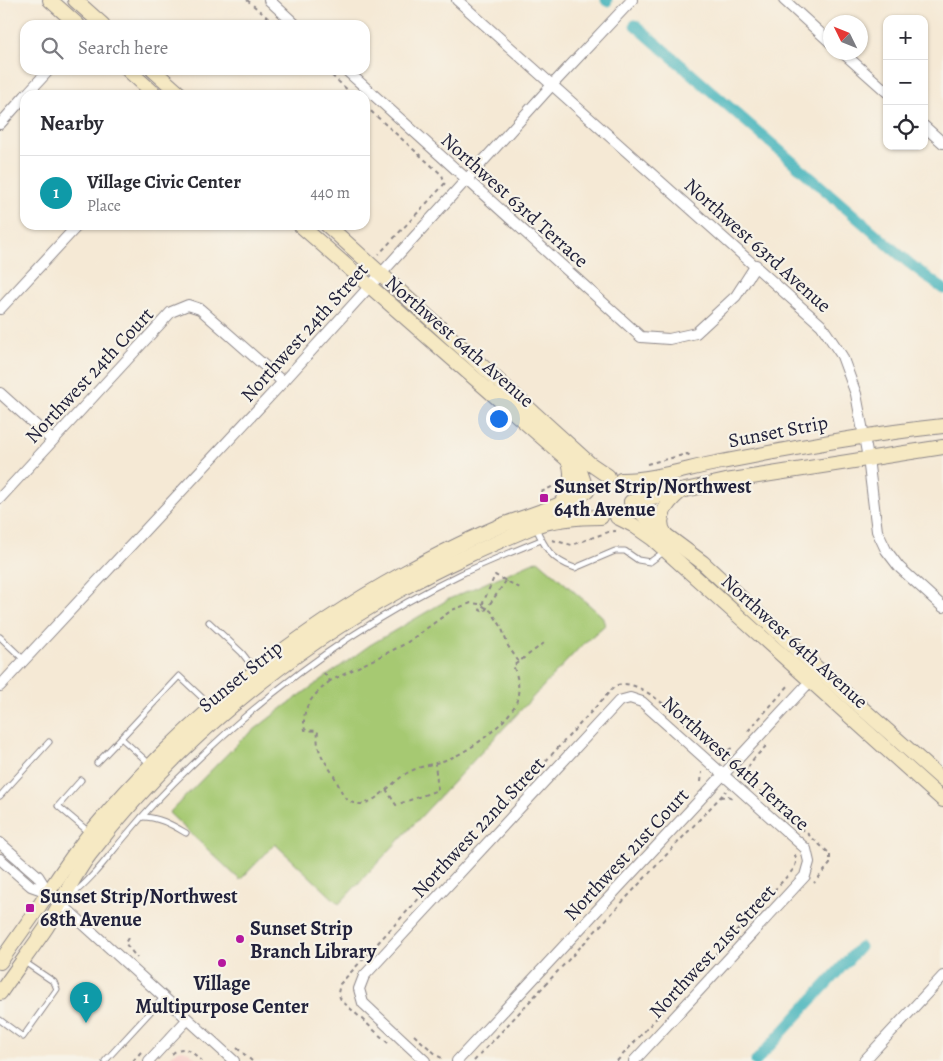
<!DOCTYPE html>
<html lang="en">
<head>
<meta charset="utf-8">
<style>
  :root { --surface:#fff; --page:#f2f2f3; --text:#2b2b33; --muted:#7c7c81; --line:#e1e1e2; --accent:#db2777 }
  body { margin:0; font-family:Alegreya,serif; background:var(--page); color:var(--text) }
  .controls { position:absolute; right:15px; top:15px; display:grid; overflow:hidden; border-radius:10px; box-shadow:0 1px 4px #0004 }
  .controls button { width:45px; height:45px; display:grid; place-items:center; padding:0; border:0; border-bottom:1px solid var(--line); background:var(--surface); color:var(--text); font:25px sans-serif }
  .compass { position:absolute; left:823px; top:15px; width:45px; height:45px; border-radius:50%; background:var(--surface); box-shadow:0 1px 4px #0004; rotate:313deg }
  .you { position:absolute; left:498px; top:418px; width:18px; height:18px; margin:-12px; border:4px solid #fff; border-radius:50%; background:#1a73e8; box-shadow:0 0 0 8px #1a73e833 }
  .badge { display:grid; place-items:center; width:32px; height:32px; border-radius:50%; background:var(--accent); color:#fff; font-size:16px; font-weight:700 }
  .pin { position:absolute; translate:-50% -41px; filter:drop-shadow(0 1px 2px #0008) }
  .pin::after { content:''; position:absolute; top:26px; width:18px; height:15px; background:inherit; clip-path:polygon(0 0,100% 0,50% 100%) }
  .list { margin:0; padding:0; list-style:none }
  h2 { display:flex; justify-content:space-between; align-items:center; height:65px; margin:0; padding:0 20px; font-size:21px }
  h2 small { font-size:16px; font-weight:400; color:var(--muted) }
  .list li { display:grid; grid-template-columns:32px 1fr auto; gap:15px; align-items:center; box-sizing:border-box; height:75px; padding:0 20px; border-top:1px solid var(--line) }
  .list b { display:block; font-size:19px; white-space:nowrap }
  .list p { margin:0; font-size:16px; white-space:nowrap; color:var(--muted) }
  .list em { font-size:16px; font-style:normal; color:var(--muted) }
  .icon { flex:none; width:28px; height:28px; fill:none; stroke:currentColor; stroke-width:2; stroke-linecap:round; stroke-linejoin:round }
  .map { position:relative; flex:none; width:943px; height:1061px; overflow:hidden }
  .search { position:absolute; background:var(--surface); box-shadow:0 1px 4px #0004; left:20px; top:20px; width:350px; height:55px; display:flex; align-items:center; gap:12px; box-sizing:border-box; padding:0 18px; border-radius:15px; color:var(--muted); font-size:19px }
  .panel { position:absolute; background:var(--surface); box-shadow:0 1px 4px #0004; left:20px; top:90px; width:350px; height:140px; border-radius:15px }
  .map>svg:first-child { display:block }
</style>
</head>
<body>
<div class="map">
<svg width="943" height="1061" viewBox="0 0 943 1061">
  <rect width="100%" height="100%" fill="#f7f3e8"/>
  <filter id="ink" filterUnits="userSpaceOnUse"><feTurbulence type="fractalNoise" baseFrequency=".02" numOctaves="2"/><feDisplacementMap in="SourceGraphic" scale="10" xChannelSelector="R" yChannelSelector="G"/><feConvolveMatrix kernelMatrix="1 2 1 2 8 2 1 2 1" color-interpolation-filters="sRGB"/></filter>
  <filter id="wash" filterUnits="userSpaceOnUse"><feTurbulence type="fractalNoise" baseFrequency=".0096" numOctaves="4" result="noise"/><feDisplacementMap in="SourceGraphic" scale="20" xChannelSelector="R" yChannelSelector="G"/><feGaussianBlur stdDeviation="1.12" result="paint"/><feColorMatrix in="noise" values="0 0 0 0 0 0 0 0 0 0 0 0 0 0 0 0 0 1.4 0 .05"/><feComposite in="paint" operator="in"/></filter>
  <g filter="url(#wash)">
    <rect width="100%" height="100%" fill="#f5e9d5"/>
    <polygon fill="#f7d0cb" points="182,1050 189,1052 199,1061 167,1061 175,1052"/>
    <polygon fill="#a6c972" stroke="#647656" points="538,560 602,616 605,625 580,647 339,904 275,844 240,880 169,813 241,740 285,706 370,645 449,599"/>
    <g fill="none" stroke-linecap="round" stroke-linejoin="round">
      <g stroke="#43b3bb" stroke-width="11">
        <polyline points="606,0 607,1"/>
        <polyline points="635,25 909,263 943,289"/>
        <polyline points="756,1061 860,947"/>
      </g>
    </g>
  </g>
  <g filter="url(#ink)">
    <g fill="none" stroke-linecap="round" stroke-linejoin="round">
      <defs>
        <g id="lane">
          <path d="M 535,526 C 545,548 551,560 575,568 L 615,551 L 625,551 L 638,560 L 650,562 L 665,551"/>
          <polyline points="209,622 242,653 255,670"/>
          <polyline points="0,637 24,660"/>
          <polyline points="121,738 179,676 212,707"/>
          <polyline points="97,763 121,738 151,765"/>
          <polyline points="81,780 58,806 90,833"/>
          <polyline points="0,796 49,742"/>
          <path d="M 142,817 C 159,817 172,825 186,833"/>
          <path d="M 69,897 C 92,880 109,855 128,833 C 147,810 168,788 190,767 C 269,690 361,622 461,574 C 487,562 514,551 541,540"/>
          <polyline points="0,1020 23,1037 57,989 54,982 23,961"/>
          <polyline points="105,1061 163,998"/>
        </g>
        <g id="street">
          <polyline points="269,0 296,25"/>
          <polyline points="457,0 821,325 842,356 856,394 868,458 877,531 886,550 899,567 943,607"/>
          <polyline points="784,0 830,42"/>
          <polyline points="842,52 887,92"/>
          <polyline points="346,70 641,337 669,339 696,333 736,296 756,265"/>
          <polyline points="26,95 49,70"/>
          <polyline points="0,124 25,96"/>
          <polyline points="924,126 943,143"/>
          <polyline points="0,309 78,225"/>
          <polyline points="0,393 52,440"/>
          <polyline points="0,498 171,312 188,305 200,309 283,382"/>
          <polyline points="0,686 283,382 552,85 632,0"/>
          <polyline points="0,843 38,876 48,892 234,1061"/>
          <polyline points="0,859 31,886 48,892"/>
          <polyline points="149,1061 187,1020"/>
          <polyline points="425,1061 363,1003 359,989 364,976 619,701 630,698 642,702 806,849 809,862 805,876 634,1061"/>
          <polyline points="457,1061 814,677"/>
          <polyline points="864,1061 943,976"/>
        </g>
        <g id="secondary">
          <polyline points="50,0 78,25"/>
          <polyline points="75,0 103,25"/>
          <polyline points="128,70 156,95"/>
          <polyline points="153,70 181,95"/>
          <polyline points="300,225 577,468 580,471 587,491"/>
          <polyline points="327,225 589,463 608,476"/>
          <path d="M 621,480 C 655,480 688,468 721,462 C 795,448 868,434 943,426"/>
          <polyline points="631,502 655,527 702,562 820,671 943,780"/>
          <polyline points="631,502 726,481 943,447"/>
          <path d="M 561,503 C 570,490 574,477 569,462"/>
          <polyline points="617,517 633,525 653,539 943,800"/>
          <path d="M 665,534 C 654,518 669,501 681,491"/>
          <path d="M 0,962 C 12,945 24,928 36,911 C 55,882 73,853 96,826 C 181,724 288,637 404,573 C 437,555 471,538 505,524 C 532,514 562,506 587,491"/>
          <path d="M 0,993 C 15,971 31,950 46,928 C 61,904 73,876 90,854 C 171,748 282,655 398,591 C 442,566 488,546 535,526 C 556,519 578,517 601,517"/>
        </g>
      </defs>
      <use href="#lane" stroke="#8c8688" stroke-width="7"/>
      <use href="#street" stroke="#8c8688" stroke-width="12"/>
      <use href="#secondary" stroke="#8c8688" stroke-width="16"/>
      <g stroke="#8c8688" stroke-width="2" stroke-dasharray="4 4" stroke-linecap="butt">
        <polyline points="247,0 276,25"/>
        <polyline points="326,70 353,95"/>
        <polyline points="365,106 442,175 445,183 440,189 379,254"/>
        <polyline points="647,464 687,454 691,456"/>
        <polyline points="541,492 556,485"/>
        <polyline points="552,540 572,545 608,532 616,531"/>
        <polyline points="506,581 484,612 480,610 495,575 520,588"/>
        <polyline points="324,673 330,681 405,644 452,610 471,603 480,604 491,611 501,626 508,646 519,662"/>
        <path d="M 330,681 C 314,695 300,707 305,730 L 318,731 C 315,752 325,760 334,776 C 341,788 343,804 360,804 C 376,804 393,781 407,773 C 421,765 438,764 453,757 C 473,749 511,720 517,700 C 520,689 518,676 513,666 L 547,641"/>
        <polyline points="748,731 790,684"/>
        <path d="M 766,746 C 757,756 742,766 749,781 L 830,854 L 830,864 L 814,883"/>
        <polyline points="721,759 728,752"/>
        <polyline points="739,776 747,769"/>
        <polyline points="701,782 702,772"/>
        <polyline points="386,789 396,805 438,790 435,764"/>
        <polyline points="720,797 728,796 733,798"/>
        <polyline points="128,938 125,943 137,958"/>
        <polyline points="414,1035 438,1056 442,1058 441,1061"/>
        <path d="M 388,1043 L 341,1000 L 338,993 L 340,984 L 615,686 C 643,672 695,737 717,752 L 726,752 L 733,747"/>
        <polyline points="237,1048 252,1061"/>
        <path d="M 172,1054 C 184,1043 192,1052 202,1061"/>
        <polyline points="133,1061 141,1052"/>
        <polyline points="474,1061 726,791"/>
        <path d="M 617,1061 L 791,872 C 796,866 798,860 794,853"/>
      </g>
      <use href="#lane" stroke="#fff" stroke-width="5"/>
      <use href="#street" stroke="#fff" stroke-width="10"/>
      <use href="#secondary" stroke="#f6e9c3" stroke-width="14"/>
    </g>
  </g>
  <g fill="#b5179e" stroke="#f7f3e8" stroke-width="2">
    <rect x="539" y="493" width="10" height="10" rx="2.5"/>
    <rect x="25" y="903" width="10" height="10" rx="2.5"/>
    <circle cx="240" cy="939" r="5"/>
    <circle cx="222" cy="963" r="5"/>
  </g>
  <g text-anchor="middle" stroke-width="4.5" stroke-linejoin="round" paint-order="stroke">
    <g font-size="20" fill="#22223b" stroke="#f7f3e8">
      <text transform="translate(515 200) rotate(42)" y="7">Northwest 63rd Terrace</text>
      <text transform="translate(758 245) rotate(42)" y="7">Northwest 63rd Avenue</text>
      <text transform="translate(304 332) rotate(-48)" y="7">Northwest 24th Street</text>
      <text transform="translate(460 341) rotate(41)" y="7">Northwest 64th Avenue</text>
      <text transform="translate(89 375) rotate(-47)" y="7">Northwest 24th Court</text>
      <text transform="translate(778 431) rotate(-11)" y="7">Sunset Strip</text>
      <text transform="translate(795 641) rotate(42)" y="7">Northwest 64th Avenue</text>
      <text transform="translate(240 676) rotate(-39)" y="7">Sunset Strip</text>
      <text transform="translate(736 763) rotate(42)" y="7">Northwest 64th Terrace</text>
      <text transform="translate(478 827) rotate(-47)" y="7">Northwest 22nd Street</text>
      <text transform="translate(626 854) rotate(-47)" y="7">Northwest 21st Court</text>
      <text transform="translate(712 951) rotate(-47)" y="7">Northwest 21st Street</text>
    </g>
    <g font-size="20" font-weight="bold" fill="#22223b" stroke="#f7f3e8" text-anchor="start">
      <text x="554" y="493">Sunset Strip/Northwest<tspan x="554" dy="23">64th Avenue</tspan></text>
      <text x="40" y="903">Sunset Strip/Northwest<tspan x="40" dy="23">68th Avenue</tspan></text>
      <text x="250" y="935">Sunset Strip<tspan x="250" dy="23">Branch Library</tspan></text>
      <text x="222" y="990" text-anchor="middle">Village<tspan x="222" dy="23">Multipurpose Center</tspan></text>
    </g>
  </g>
</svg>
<div class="controls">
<button>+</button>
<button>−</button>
<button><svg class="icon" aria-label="locate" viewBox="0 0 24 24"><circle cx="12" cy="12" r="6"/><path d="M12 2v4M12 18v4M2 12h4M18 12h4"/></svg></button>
</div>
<svg class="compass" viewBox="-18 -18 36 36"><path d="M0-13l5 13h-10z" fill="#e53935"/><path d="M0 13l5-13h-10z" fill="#7c7c81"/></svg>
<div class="you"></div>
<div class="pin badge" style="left:86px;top:1023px;background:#0f9aa8">1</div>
<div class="search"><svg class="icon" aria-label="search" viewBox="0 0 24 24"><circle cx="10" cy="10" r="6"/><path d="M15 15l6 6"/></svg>Search here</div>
<section class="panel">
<h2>Nearby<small></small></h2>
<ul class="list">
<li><span class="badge" style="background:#0f9aa8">1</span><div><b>Village Civic Center</b><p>Place</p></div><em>440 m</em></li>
</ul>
</section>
</div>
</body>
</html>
